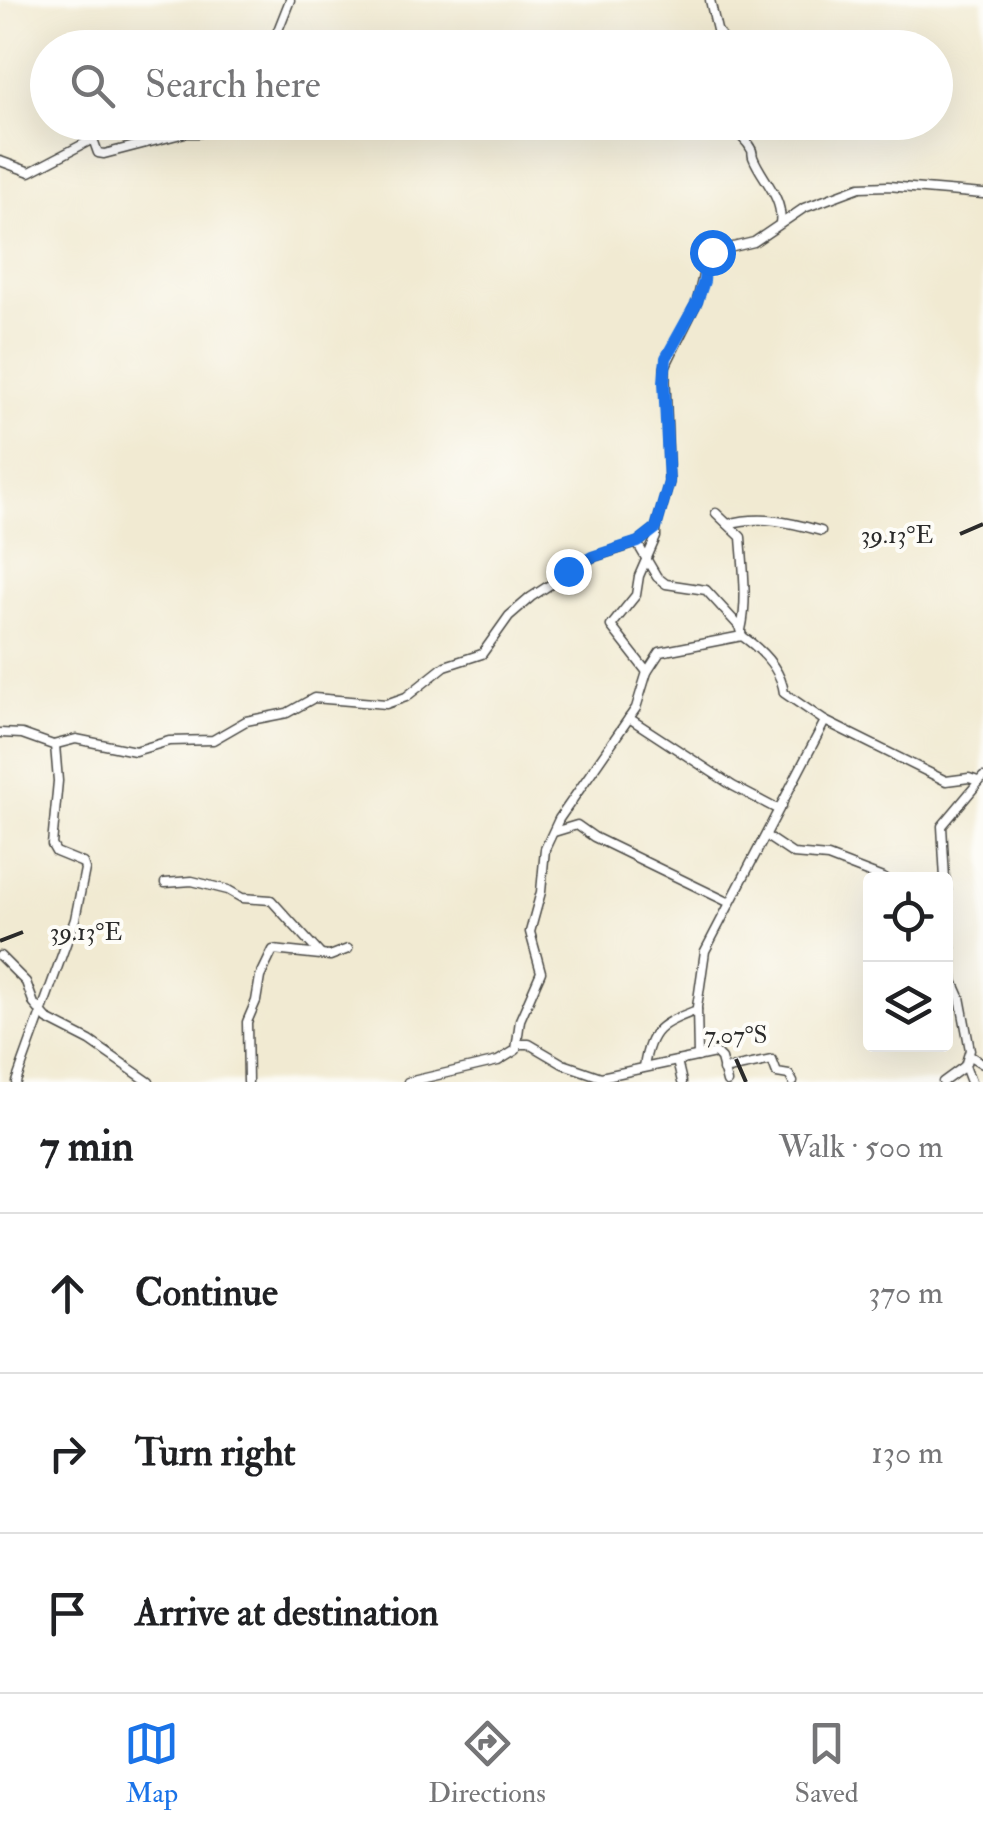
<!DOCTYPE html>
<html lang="en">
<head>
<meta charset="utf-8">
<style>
  :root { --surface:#fff; --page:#f6f6f6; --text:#202124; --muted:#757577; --line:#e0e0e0; --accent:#1a73e8 }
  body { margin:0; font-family:"IM FELL Double Pica",serif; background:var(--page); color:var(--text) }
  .controls { position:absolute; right:30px; bottom:30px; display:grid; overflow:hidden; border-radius:10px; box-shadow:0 10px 40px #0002 }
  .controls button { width:90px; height:90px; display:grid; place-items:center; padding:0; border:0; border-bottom:2px solid var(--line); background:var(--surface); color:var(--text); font:50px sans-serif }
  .stop { position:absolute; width:30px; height:30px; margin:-22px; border:8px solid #1a73e8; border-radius:50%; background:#fff }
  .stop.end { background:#1a73e8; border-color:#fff; box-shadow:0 2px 10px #0008 }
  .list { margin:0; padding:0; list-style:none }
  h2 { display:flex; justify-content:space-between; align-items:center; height:130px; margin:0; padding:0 40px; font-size:42px }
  h2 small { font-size:32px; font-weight:400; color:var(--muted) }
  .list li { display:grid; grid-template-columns:65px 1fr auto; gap:30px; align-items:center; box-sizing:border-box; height:160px; padding:0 40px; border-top:2px solid var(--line) }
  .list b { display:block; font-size:38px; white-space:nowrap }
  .list em { font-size:32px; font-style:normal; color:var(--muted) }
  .icon { flex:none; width:55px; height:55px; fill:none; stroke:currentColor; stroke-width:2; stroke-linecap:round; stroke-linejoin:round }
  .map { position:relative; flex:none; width:983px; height:1082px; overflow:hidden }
  .search { position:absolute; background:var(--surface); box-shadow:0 10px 40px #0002; left:30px; right:30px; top:30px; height:110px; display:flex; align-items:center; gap:25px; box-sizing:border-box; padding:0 35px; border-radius:55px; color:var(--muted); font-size:38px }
  .sheet { height:610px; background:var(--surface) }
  nav { display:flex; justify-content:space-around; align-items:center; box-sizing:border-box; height:140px; border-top:2px solid var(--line); background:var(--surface); font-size:28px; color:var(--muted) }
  nav a { display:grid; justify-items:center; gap:5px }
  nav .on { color:var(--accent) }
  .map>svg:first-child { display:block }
</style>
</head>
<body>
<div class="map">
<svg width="983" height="1082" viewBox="0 0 983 1082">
  <rect width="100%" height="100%" fill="#fdfcf7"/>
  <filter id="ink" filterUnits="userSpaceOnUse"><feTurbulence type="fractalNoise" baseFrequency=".01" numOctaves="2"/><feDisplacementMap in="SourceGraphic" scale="20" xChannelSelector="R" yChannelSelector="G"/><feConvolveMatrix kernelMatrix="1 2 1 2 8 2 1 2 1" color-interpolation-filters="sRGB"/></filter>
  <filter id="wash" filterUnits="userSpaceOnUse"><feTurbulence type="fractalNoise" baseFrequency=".0048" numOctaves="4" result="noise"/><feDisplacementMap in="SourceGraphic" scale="40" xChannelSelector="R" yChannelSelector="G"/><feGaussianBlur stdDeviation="2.25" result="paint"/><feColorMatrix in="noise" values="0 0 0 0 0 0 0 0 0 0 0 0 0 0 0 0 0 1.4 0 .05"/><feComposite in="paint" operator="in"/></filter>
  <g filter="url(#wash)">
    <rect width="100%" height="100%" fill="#f1ead2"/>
  </g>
  <g filter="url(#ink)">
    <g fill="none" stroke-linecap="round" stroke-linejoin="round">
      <defs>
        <g id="minor">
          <polyline points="710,0 717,30 729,48"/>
          <polyline points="271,48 290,0"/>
          <path d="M 735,122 C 737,138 746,138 751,149 C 753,151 752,154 753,157 C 761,178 784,198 780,223"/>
          <polyline points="0,161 30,172 93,139 98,153 104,154 185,133 200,133 214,122"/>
          <path d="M 716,513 L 741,537 C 743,567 748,600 741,630"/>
          <path d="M 728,524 C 760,515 790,522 821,531"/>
          <polyline points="637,543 657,577 666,584 706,590 739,626 742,636"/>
          <polyline points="647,672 611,626 636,595 639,576 656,537 656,528"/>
          <polyline points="629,718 733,786 775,808 782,806"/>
          <polyline points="0,733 22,734 53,745 76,739 135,751 169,741 213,740 246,721 287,713 314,698 386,704 406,697 445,666 482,654 509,616 531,597 593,557 637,543 656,528 669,483 665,367 697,302 708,253 754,242 804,208 860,187 888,186 983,194"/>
          <polyline points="554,832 577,825 594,837 728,902"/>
          <polyline points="766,836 793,854 828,857 885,879"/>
          <polyline points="945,879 942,826 983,777"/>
          <polyline points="946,880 953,981 960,997 970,1050 965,1066 971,1082"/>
          <polyline points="165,883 192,881 228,890 242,898 271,900 321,955"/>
          <polyline points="0,956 26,982 34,1004 47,1019 90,1041 149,1082"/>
          <polyline points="519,1044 529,1044 563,1064 601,1077 715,1053 721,1059 727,1082"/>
          <polyline points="970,1056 983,1064"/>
          <polyline points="698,1057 697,1007 705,951 825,721"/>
          <polyline points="677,1061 682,1082"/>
          <path d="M 644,1067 C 650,1028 661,1024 697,1010"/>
          <polyline points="723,1070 772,1060 777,1073 789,1075 793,1082"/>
          <polyline points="16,1082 75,919 85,869 83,863 56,852 52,845 58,781 55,745"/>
          <polyline points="248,1082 247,1022 256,1001 260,977 273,950 330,956 348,949"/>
          <path d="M 408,1082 L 498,1061 L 516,1050 L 520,1020 L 541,972 L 530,932 L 541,892 L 545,849 L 559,819 L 636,708 L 647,672 L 660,652 L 742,636 C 762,650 781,669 784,693 L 825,721 L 946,781 L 969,778 L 978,781"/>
          <polyline points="943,1082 965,1066"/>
        </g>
      </defs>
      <use href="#minor" stroke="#494844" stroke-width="11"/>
      <use href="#minor" stroke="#fff" stroke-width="8"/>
    </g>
  </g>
  <g fill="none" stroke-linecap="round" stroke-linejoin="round" filter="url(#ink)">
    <polyline stroke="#1a73e8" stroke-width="12" points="568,571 592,557 638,542 656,528 669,482 664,382 666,358 697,302 704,281 706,256 712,252"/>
  </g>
  <path fill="none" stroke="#2b2b2b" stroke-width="4" d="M 960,534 L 983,524M 0,941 L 23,932M 736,1059 L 746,1082"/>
  <g font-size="25" text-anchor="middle" fill="#2b2b2b" stroke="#fdfcf7" stroke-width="8" stroke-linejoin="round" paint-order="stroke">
    <text x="897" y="543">39.13°E</text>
    <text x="86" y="940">39.13°E</text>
    <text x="736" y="1043">7.07°S</text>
  </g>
</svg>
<div class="controls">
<button><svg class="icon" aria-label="locate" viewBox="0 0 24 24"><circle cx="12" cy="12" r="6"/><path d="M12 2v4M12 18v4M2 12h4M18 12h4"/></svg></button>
<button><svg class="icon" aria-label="layers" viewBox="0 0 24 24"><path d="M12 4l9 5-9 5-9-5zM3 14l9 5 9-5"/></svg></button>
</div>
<div class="stop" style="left:712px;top:252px"></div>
<div class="stop end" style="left:568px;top:571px"></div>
<div class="search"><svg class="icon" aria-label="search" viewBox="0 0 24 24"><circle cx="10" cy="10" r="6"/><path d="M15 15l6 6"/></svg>Search here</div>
</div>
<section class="sheet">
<h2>7 min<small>Walk · 500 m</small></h2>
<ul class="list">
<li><svg class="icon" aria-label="ahead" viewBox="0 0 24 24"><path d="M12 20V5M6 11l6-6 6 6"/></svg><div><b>Continue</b></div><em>370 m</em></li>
<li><svg class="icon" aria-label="right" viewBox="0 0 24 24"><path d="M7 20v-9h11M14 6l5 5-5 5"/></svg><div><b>Turn right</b></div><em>130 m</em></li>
<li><svg class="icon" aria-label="arrive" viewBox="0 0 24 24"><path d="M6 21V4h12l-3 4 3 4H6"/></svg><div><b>Arrive at destination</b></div></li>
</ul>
</section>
<nav>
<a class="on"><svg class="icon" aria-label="map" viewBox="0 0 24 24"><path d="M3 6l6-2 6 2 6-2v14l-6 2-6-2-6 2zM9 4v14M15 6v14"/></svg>Map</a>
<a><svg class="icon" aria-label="directions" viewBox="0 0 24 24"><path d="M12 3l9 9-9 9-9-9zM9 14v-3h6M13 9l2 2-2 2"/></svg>Directions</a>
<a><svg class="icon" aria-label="saved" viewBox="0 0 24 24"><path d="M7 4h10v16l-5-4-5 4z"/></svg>Saved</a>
</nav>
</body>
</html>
